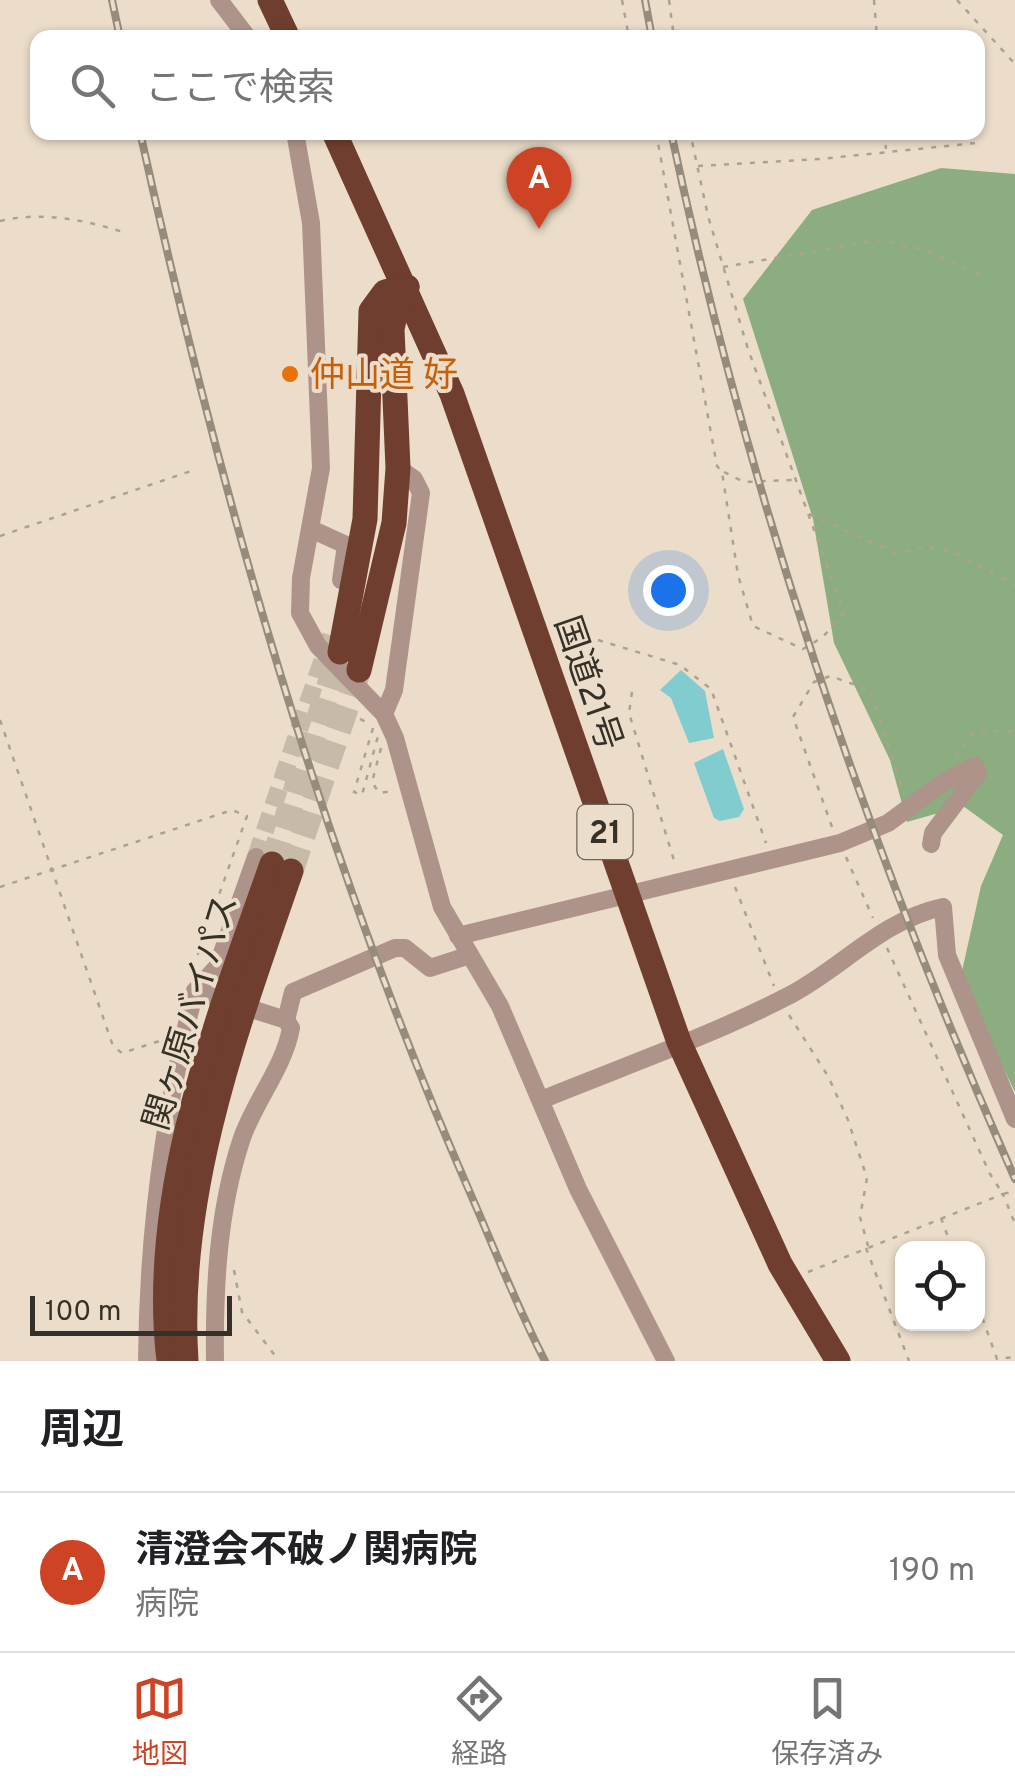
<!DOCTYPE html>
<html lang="ja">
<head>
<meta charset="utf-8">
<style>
  :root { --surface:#fff; --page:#f6f6f6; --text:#202124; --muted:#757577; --line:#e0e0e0; --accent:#cd4323 }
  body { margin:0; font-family:Overpass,"Noto Sans JP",sans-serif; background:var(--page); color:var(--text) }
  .controls { position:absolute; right:30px; bottom:30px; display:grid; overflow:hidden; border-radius:20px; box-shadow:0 2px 8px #0004 }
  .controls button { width:90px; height:90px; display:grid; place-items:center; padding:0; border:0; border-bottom:2px solid var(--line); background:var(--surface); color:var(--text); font:50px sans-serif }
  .scale { position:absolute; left:30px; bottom:25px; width:202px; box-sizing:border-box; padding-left:10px; border:5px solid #353028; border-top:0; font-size:28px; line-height:35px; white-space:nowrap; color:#353028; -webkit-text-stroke:8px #ebddc9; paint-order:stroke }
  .you { position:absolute; left:668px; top:590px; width:35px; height:35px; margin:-25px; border:8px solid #fff; border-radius:50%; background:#1a73e8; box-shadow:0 0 0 15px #1a73e833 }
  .badge { display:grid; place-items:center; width:65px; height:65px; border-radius:50%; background:var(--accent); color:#fff; font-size:32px; font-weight:700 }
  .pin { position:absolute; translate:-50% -82px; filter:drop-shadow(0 2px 5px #0008) }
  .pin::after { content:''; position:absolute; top:52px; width:35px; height:30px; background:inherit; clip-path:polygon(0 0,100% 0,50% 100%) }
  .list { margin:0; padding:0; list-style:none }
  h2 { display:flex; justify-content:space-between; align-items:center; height:130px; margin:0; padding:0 40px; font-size:42px }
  h2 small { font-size:32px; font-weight:400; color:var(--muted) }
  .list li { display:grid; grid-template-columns:65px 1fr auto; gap:30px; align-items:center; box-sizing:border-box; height:160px; padding:0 40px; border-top:2px solid var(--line) }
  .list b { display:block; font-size:38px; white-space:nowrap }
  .list p { margin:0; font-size:32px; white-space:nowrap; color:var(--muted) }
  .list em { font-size:32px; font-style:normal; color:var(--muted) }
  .icon { flex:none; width:55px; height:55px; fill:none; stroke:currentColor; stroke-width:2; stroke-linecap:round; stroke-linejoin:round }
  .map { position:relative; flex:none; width:1015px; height:1361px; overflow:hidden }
  .search { position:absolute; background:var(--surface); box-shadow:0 2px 8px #0004; left:30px; right:30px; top:30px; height:110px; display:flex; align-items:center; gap:25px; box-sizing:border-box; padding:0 35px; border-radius:20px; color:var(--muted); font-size:38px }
  .sheet { height:290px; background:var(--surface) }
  nav { display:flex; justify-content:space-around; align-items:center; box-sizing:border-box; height:140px; border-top:2px solid var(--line); background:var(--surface); font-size:28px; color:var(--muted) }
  nav a { display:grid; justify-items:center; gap:5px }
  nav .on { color:var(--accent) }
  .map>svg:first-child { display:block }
</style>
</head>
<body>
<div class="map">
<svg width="1015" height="1361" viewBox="0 0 1015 1361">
  <rect width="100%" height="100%" fill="#ebddc9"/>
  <polygon fill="#8bad7f" points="941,168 1015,174 1015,1092 960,980 981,886 1003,835 963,806 907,822 890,760 834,643 813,519 743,299 812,210"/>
  <g fill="#80ccce">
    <polygon points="681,670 705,691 714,738 689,743 671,698 660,690"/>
    <polygon points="723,749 744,809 739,817 720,821 714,818 694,763"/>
  </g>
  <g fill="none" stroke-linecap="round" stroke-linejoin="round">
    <polyline stroke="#c7baa9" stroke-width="18" stroke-dasharray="18 9" stroke-linecap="butt" points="256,857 331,635"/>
    <g stroke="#c7baa9" stroke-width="25" stroke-dasharray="25 12" stroke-linecap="butt">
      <polyline points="272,864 340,652"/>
      <polyline points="291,871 359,670"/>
    </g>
    <g stroke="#ada292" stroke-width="2.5" stroke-dasharray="5 8" stroke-linecap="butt">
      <polyline points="622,0 629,38"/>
      <polyline points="669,0 674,38"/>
      <polyline points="874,0 877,38"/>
      <polyline points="957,0 1015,64"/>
      <polyline points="656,132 717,466 722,472 738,575 753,626 803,649 823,637 844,612 748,349 708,216 690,132"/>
      <polyline points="884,132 886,149"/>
      <polyline points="698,166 820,159 976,143"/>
      <path d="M 0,221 C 42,211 86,220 126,233"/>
      <polyline points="723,267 880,240 925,250 981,276"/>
      <polyline points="724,472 744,482 793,480"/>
      <polyline points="809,514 896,553 927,547 951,551 1015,585"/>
      <polyline points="0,536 191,471"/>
      <polyline points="598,640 680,665 711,689 766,843"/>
      <polyline points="632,692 629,713 676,867"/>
      <polyline points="360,719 369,723"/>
      <polyline points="0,720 113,1046 122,1053 169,1038"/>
      <polyline points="373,728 354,792 362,795 378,736"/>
      <polyline points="381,748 372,782 379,793 392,791"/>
      <polyline points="956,757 974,731 1015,731"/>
      <polyline points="832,827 793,717 814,682 830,676 870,690 904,794"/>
      <polyline points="846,857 873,918"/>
      <polyline points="0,887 232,810 247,816 192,971"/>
      <polyline points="735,887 774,986"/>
      <polyline points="887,948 990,1174 1003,1194 1015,1191"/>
      <polyline points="789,1015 828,1076 848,1120 867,1178 860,1217 868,1246"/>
      <polyline points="941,1218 952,1248"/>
      <polyline points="866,1248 909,1361"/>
      <polyline points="234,1270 242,1312 279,1361"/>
      <polyline points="808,1272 1003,1194 1015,1224"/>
      <polyline points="978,1306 997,1359 1015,1357"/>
    </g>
    <g stroke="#ae938b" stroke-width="18">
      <polyline points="219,0 248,38"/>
      <polyline points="295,132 311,223 321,468 301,578 300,613 318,646 384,714 395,738 442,907 500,1006 578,1189 666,1361"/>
      <polyline points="313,530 346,545 341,580"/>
      <polyline points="384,714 394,690 421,493 414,479 398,468"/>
      <polyline points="458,936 840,843 888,823 944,782 975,766 978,773 933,833 931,844"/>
      <polyline points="286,1020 293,992 395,948 405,948 430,968 470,955"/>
      <path d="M 541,1100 C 624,1066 711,1036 790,995 C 843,967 882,920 943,907 L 947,955 L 1015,1119"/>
      <path d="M 147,1361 C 148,1234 163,1114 195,991"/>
      <path d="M 215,1361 C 214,1288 218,1211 241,1141 C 253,1103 284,1068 291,1028 L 286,1020 L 195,991 L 217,967 L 256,857"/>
    </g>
    <g stroke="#703e2e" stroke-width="25">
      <polyline points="270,0 288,38"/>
      <polyline points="334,132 452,394 679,1042 780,1264 838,1361"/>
      <polyline points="340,652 365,519 371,311 385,292 407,287"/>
      <polyline points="359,670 394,523 398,468 392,329 398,302 407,287"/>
      <path d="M 169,1361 C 149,1193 217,1020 272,864"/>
      <path d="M 186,1361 C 175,1192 237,1027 291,871"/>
    </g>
    <defs>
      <g id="rail">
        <polyline points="112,0 120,38"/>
        <polyline points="645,0 652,38"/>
        <path d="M 140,132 C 220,494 322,855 471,1195 C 495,1250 517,1307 545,1361"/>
        <path d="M 671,132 C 749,498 864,837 1015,1179"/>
      </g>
    </defs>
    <use href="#rail" stroke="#968c7d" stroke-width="8"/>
    <use href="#rail" stroke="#ebddc9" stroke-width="4" stroke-dasharray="11" stroke-linecap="butt"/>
  </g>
  <circle fill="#e8710a" stroke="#ebddc9" stroke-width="4" cx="290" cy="374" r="10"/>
  <g text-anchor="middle" stroke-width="8" stroke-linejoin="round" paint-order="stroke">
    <rect fill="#ebddc9" stroke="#6c6458" stroke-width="2.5" x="577.5" y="805" width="55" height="54" rx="8"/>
    <g font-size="32" font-weight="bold" fill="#353028">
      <text x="605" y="843">21</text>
    </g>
    <g font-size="35" fill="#c56008" stroke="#ebddc9" text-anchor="start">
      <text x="310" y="386">仲山道 好</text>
    </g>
    <g font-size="35" fill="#353028" stroke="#ebddc9">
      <text transform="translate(589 683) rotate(71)" y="12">国道21号</text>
      <text transform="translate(190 1012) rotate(-73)" y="12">関ヶ原バイパス</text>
    </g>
  </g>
</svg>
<div class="controls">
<button><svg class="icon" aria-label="locate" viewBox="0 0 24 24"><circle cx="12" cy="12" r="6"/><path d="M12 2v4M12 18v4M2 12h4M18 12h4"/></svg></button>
</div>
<div class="scale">100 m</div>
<div class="you"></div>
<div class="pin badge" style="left:539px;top:229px">A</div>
<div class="search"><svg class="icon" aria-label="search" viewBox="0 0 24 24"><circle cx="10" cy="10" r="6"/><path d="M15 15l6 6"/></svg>ここで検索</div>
</div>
<section class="sheet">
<h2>周辺<small></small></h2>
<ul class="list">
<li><span class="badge">A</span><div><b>清澄会不破ノ関病院</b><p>病院</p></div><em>190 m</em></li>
</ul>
</section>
<nav>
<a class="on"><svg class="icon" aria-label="map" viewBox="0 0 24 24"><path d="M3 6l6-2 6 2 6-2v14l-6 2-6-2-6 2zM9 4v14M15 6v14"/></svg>地図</a>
<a><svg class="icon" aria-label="directions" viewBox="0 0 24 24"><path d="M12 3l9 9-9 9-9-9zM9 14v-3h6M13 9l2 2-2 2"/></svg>経路</a>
<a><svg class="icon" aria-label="saved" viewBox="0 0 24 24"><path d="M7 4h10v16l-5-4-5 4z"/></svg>保存済み</a>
</nav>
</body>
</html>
